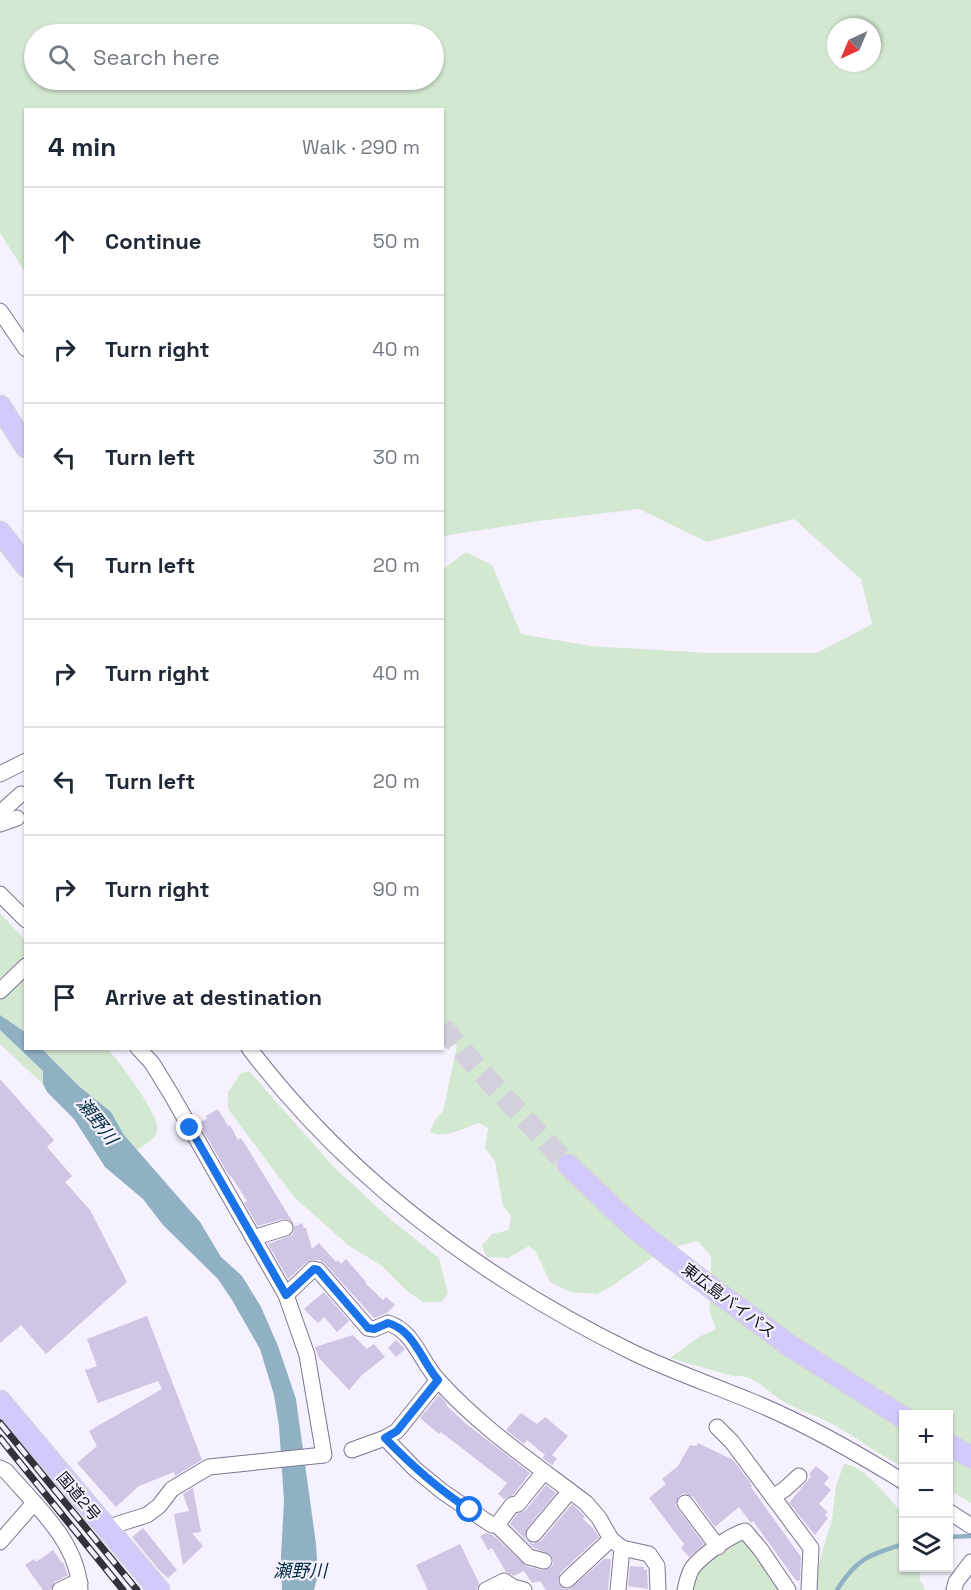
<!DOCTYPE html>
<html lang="en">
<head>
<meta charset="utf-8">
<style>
  :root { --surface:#fff; --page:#f6f6f7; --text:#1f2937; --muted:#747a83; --line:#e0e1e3 }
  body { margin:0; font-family:"Space Grotesk","Noto Sans JP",sans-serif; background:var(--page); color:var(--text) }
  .controls { position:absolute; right:18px; bottom:18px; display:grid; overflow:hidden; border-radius:0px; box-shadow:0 2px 4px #0004 }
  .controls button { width:54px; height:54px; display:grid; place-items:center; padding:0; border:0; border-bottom:2px solid var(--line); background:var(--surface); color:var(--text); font:30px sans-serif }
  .compass { position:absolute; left:827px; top:18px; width:54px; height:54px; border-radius:50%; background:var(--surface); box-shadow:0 2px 4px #0004; rotate:224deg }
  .stop { position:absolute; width:18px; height:18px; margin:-14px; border:4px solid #1a73e8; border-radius:50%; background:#fff }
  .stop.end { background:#1a73e8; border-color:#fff; box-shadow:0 2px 6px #0008 }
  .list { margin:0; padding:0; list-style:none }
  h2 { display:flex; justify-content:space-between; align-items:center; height:78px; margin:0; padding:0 24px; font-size:26px }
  h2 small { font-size:20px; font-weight:400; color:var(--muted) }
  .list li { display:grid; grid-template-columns:39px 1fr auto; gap:18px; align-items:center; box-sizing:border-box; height:108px; padding:0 24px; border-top:2px solid var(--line) }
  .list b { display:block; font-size:22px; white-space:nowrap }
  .list em { font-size:20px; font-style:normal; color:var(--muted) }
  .icon { flex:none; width:33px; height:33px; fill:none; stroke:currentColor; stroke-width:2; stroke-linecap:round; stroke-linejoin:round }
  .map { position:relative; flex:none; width:971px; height:1590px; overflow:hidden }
  .search { position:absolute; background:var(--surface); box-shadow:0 2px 4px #0004; left:24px; top:24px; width:420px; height:66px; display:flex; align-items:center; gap:15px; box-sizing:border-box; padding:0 21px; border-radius:33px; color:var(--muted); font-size:22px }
  .panel { position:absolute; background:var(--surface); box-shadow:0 2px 4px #0004; left:24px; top:108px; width:420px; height:942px; border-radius:0px }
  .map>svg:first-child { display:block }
</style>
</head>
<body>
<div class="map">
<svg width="971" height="1590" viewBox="0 0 971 1590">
  <rect width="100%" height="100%" fill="#f5f1fe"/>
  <g fill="#d3e8d1" fill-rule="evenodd">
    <path d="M 0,0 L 971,0 L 971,1503 L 949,1490 L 948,1414 L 904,1414 L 903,1467 C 879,1455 859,1439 836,1426 C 818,1416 798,1410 781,1400 C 765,1390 753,1373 733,1376 L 670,1358 L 699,1337 L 716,1329 L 709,1310 L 711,1295 L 711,1256 L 698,1241 L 663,1250 L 612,1286 L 597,1294 L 570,1292 L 550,1282 L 536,1252 L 529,1246 L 508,1258 L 487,1257 L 482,1245 L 492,1234 L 509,1230 L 511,1216 L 503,1206 L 495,1161 L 485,1148 L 488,1128 L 479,1123 C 462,1128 447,1139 430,1132 L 434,1122 L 443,1111 L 457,1046 L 442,1037 L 443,569 L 466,552 L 492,565 L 521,634 L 590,646 L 709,653 L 817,653 L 872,624 L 861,579 L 794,519 L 707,542 L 639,509 L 539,521 L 443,536 L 442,110 L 26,110 L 25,272 L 0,233 ZM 836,27 L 872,27 L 872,63 L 836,63 ZM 34,34 L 434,34 L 434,80 L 34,80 Z"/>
    <polygon points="0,913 25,940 25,1032 0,1015"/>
    <polygon points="0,1030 43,1071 43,1084 0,1044"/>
    <path d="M 42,1049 L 108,1049 C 118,1061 163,1118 157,1132 C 154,1140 143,1146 136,1150 L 124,1135 L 111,1112 L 80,1087 Z"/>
    <polygon points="249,1071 335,1168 390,1219 439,1258 448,1294 441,1302 423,1302 407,1291 382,1266 348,1245 294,1197 228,1109 228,1092 241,1073"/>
    <path d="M 844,1464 C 864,1465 886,1496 900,1510 L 903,1516 L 904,1568 L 920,1568 L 920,1581 L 925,1590 L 816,1590 L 819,1563 L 832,1519 L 836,1486 Z"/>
    <polygon points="739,1539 747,1540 783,1590 691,1590 699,1568"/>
  </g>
  <polygon fill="#90b0c4" points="0,1015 25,1032 26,1048 42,1049 80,1087 111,1112 124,1135 200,1222 221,1257 242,1276 261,1307 278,1346 296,1399 316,1544 318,1575 314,1590 282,1590 281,1556 284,1501 279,1426 274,1395 260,1349 232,1300 218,1279 163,1225 143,1199 105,1167 74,1119 47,1092 43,1084 43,1071 0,1030"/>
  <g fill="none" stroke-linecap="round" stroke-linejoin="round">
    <g stroke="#90b0c4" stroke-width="4.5">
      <polyline points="948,1537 971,1536"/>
      <path d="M 837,1590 C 857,1558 869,1555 904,1544"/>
    </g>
  </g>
  <g fill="#d0c5e5">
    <polygon points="0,1079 54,1140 47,1147 72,1176 65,1182 90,1210 127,1282 46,1354 21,1325 0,1343"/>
    <polygon points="218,1109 228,1126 230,1125 238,1140 241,1138 248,1149 295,1226 302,1223 304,1228 306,1228 312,1249 319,1243 336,1262 338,1260 341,1264 346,1259 366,1282 365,1283 383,1300 386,1297 395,1305 387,1313 374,1318 325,1264 320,1260 311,1260 307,1262 288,1279 268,1244 292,1235 294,1231 294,1225 288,1219 283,1219 258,1226 244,1203 247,1201 231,1176 230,1177 202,1129 204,1128 200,1122 207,1119 206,1116"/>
    <polygon points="324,1292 349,1321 337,1332 324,1317 318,1323 304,1309"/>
    <polygon points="147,1316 202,1460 175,1476 174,1472 139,1486 116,1507 77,1463 97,1446 89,1431 162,1389 158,1381 98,1403 85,1370 97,1366 87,1339"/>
    <polygon points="353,1335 367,1349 374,1344 385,1357 362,1375 349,1390 319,1358 315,1347"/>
    <polygon points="396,1340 405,1349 396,1357 388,1348"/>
    <polygon points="439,1395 447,1404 446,1405 465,1423 530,1473 513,1495 504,1499 498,1494 507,1483 441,1432 439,1434 420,1418"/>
    <polygon points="521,1413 537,1424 545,1417 568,1436 552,1455 557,1459 552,1465 542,1458 545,1455 527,1440 524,1444 506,1430"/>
    <polygon points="698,1443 733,1460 749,1481 752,1486 751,1487 801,1557 800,1580 797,1581 795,1579 753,1521 751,1523 739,1507 715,1527 693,1497 684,1493 679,1496 675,1505 704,1544 689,1557 681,1548 684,1544 649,1498 666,1484 662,1479 678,1466 690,1445 696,1446"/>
    <polygon points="816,1466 829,1477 824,1484 831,1490 819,1504 828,1512 825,1515 828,1518 815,1535 789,1503 808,1480 811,1476 809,1474"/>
    <polygon points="546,1485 556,1493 527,1528 525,1538 533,1544 541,1541 572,1504 585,1516 583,1519 593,1528 599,1537 560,1573 558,1583 564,1589 570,1589 604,1559 611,1559 608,1590 546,1590 540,1581 532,1583 524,1571 514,1576 506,1572 492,1548 488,1550 480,1536 486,1533 493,1535 526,1566 542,1570 551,1567 554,1563 551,1555 534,1548 510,1524 517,1514 526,1510"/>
    <polygon points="193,1488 201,1532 192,1533 203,1546 183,1565 174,1514 189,1511 183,1494"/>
    <polygon points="143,1528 177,1570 168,1578 158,1569 132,1537"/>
    <polygon points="460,1544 479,1583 476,1590 428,1590 416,1565"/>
    <polygon points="53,1550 62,1563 63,1562 68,1575 55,1582 50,1590 43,1590 25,1565 34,1559 36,1562"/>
    <polygon points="630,1566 644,1567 644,1570 647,1570 648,1589 628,1586"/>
  </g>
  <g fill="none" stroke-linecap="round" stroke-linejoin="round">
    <polyline stroke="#d3cfdc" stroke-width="21" stroke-dasharray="21 10" stroke-linecap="butt" points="442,1027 482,1073 568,1165"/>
    <defs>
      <g id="minor">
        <polyline points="0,311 26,349"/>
        <polyline points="0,774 26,761"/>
        <polyline points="0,813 21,794"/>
        <polyline points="0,824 17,818"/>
        <polyline points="0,894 26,920"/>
        <polyline points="0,991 26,966"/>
        <path d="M 249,1048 C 350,1181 485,1280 634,1353 C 672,1371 712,1385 751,1401 C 805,1423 854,1451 904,1482"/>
        <polyline points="253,1238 285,1228"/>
        <path d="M 286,1295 L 313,1269 L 318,1270 L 368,1328 L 374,1329 L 388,1323 C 414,1331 421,1362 438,1380 C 481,1428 535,1464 586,1503 L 599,1518 L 611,1539 L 622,1548 L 649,1554 L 657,1566 L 658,1590"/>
        <polyline points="717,1427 732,1442 811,1548 809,1590"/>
        <polyline points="385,1438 415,1469 443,1492 492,1525 497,1525 512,1505 518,1504 544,1472"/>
        <polyline points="352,1450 385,1438 397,1431 438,1380"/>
        <path d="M 0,1468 L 6,1471 C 36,1506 78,1542 80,1590"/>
        <polyline points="773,1497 785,1489 799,1476"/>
        <polyline points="685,1503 718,1547"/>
        <polyline points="948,1511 971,1526"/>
        <polyline points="497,1525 529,1557 544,1561"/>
        <polyline points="109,1531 118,1524 147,1515 159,1506 172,1489 209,1467 324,1455 307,1355 286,1295 171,1094 152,1063 138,1048"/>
        <polyline points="534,1534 570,1491"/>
        <polyline points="0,1542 34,1503"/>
        <polyline points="567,1580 611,1539"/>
        <polyline points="60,1590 72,1584 80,1583"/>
        <polyline points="486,1590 504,1581 513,1587 524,1590"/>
        <polyline points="618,1590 622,1548"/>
        <path d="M 685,1590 C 687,1582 688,1574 693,1567 C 703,1555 730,1535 745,1531 L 761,1550 L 788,1590"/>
        <polyline points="954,1590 956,1582 971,1562"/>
      </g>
      <g id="highway">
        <polyline points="0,406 26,447"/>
        <polyline points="0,532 26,566"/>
        <polyline points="568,1165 632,1226 697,1277 790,1346 904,1418"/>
        <polyline points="0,1401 159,1590"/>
        <polyline points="948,1444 971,1457"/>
      </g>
    </defs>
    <use href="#minor" stroke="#7e7590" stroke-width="17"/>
    <use href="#highway" stroke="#d5d4d6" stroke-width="23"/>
    <use href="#minor" stroke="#fff" stroke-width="15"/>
    <use href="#highway" stroke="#d2cafa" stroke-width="21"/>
    <defs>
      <g id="rail">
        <polyline points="0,1423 137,1590"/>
        <polyline points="0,1438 123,1590"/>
      </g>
    </defs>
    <use href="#rail" stroke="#34313b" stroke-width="7"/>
    <use href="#rail" stroke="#f5f1fe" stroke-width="4.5" stroke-dasharray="14" stroke-linecap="butt"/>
  </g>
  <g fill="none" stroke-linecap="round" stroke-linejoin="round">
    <path stroke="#1a73e8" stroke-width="8" d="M 190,1128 L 286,1295 L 314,1269 L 318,1270 L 368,1328 L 374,1329 L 388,1323 C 414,1330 422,1362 438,1380 L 397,1431 L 385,1438 C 411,1465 438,1489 470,1510"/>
  </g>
  <g text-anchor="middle" stroke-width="4.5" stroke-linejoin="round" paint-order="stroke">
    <g font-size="16" fill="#14111b" stroke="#f5f1fe">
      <text transform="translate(729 1300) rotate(37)" y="6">東広島バイパス</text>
      <text transform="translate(79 1496) rotate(50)" y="6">国道2号</text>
    </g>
    <g font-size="18" font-style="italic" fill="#002d42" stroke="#f5f1fe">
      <text transform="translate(97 1121) rotate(52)" y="6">瀬野川</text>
      <text x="300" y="1577">瀬野川</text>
    </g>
  </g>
</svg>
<div class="controls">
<button>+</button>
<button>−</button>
<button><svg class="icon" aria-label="layers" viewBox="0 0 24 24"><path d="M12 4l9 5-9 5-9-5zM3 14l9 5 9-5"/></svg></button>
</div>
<svg class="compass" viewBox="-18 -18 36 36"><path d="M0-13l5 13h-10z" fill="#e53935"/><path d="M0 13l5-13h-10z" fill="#747a83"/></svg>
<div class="stop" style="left:470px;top:1510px"></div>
<div class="stop end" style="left:190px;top:1128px"></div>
<div class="search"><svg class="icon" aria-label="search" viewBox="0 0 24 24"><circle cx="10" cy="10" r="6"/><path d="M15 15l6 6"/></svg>Search here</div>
<section class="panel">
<h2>4 min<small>Walk · 290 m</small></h2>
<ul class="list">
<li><svg class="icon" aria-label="ahead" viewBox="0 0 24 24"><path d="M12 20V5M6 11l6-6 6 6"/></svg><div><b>Continue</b></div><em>50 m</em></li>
<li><svg class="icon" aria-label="right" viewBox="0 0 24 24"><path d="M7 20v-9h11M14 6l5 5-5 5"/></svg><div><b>Turn right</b></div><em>40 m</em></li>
<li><svg class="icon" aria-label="left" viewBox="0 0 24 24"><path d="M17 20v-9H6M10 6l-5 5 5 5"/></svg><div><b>Turn left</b></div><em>30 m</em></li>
<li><svg class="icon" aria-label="left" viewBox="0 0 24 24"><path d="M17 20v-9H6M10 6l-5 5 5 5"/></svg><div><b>Turn left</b></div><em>20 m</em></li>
<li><svg class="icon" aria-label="right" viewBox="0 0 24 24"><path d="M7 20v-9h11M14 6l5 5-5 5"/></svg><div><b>Turn right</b></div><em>40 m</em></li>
<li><svg class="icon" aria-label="left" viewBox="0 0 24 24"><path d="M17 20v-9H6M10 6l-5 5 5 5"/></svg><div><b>Turn left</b></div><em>20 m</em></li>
<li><svg class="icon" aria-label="right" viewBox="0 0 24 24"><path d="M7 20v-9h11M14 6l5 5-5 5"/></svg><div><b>Turn right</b></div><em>90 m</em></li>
<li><svg class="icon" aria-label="arrive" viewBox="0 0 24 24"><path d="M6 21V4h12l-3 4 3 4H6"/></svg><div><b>Arrive at destination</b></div></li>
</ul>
</section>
</div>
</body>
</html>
